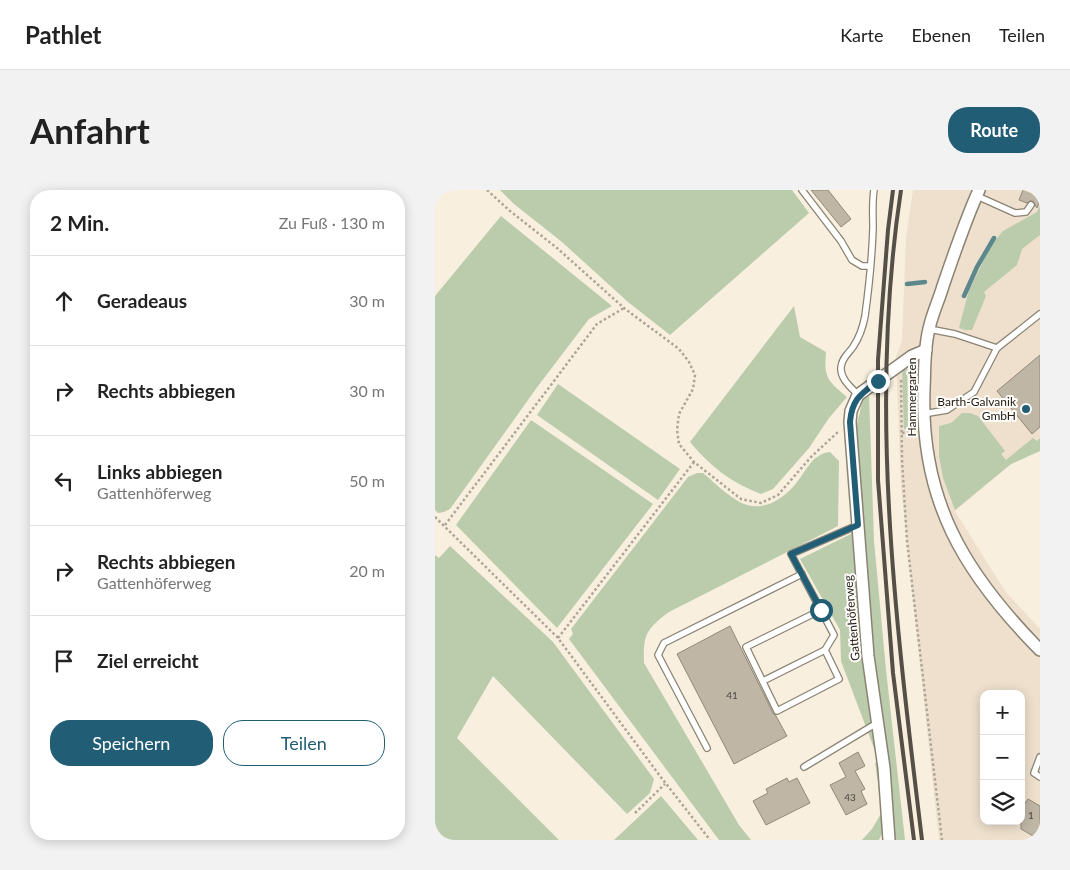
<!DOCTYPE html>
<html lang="de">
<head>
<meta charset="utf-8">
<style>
  :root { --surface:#fff; --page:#f2f2f2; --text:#222; --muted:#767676; --line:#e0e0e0; --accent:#215d75 }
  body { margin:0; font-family:Lato,sans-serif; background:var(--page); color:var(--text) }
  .controls { position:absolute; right:15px; bottom:15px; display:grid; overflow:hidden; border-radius:10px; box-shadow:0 2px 12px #0003 }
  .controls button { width:45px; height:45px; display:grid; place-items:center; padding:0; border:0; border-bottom:1px solid var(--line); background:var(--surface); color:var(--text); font:25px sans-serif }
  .stop { position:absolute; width:15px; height:15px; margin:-11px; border:4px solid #215d75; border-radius:50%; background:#fff }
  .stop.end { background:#215d75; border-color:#fff; box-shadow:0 1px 5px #0008 }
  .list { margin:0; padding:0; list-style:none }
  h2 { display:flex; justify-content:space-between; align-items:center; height:65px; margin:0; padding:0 20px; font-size:21px }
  h2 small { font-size:16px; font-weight:400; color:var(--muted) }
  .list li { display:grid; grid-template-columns:32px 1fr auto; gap:15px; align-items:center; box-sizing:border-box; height:90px; padding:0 20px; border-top:1px solid var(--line) }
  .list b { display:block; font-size:19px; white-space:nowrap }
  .list p { margin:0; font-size:16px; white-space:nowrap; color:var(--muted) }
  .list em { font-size:16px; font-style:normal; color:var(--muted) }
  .actions { display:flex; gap:10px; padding:15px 20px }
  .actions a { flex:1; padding:11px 0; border:1px solid var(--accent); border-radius:20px; text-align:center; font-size:18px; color:var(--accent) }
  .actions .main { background:var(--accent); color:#fff }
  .icon { flex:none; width:28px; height:28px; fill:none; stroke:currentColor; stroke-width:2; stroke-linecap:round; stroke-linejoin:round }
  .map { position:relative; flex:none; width:605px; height:650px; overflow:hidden; border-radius:20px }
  header { display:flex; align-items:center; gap:30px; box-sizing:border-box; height:70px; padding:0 25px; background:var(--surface); border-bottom:1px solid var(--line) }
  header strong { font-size:24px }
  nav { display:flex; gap:28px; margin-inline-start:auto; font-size:18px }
  .intro { display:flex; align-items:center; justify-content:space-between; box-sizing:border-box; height:120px; padding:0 30px }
  h1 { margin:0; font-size:35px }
  .button { padding:12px 22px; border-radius:20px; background:var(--accent); color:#fff; font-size:18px; font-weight:700 }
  main { display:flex; gap:30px; padding:0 30px }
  aside { flex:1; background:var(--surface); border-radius:20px; box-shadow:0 2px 12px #0003 }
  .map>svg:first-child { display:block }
</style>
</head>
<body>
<header>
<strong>Pathlet</strong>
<nav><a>Karte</a><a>Ebenen</a><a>Teilen</a></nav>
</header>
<div class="intro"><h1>Anfahrt</h1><a class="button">Route</a></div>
<main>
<aside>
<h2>2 Min.<small>Zu Fuß · 130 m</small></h2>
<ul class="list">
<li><svg class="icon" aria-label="ahead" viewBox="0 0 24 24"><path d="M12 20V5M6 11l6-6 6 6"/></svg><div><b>Geradeaus</b></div><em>30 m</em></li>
<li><svg class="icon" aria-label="right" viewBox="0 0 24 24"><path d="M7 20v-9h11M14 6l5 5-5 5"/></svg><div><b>Rechts abbiegen</b></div><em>30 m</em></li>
<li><svg class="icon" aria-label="left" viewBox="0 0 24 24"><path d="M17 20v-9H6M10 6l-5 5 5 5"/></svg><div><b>Links abbiegen</b><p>Gattenhöferweg</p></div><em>50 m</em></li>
<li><svg class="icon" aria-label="right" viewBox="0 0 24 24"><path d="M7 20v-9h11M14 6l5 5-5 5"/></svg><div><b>Rechts abbiegen</b><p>Gattenhöferweg</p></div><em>20 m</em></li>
<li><svg class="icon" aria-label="arrive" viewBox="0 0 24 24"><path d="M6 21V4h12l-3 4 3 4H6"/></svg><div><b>Ziel erreicht</b></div></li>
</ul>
<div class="actions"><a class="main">Speichern</a><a>Teilen</a></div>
</aside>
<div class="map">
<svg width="605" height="650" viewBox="0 0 605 650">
  <rect width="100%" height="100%" fill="#f8efde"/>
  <path fill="#eee0cd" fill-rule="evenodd" d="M 478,0 L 605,0 L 605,261 L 575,275 L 520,321 L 570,401 L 605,439 L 605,650 L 504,650 L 466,297 L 461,166 L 467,151 L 471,47 ZM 549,504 L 586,504 L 586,631 L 549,631 Z"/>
  <g fill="#baccac">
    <polygon points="65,0 357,0 374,23 235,145 193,112 127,52 79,14"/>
    <polygon points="605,15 605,45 587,59 582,75 549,102 551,106 537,140 530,140 524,138 534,100 557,54 568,41 602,22"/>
    <polygon points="66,26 177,116 154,129 103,196 15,319 9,322 3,323 0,320 0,106"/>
    <path d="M 359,116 L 365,147 L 391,162 C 389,188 392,190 412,207 L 394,228 L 374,258 L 338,299 L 326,304 C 296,293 275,276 255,252 Z"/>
    <polygon points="467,179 472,179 473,239 469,239"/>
    <polygon points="123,194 245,279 223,310 102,225"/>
    <polygon points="434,204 439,351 451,480 470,650 456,650 448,641 444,650 427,650 437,639 447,622 440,573 443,572 440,561 406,471 405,440 365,369 428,338 420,242 428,209"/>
    <polygon points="527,223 535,223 543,226 570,261 566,264 571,270 598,248 602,251 605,248 605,261 576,274 520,320 508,288 504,266 504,236 516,233"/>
    <polygon points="96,230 218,314 122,438 21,335"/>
    <path d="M 395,262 L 404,271 L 403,336 L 234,422 C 211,439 208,445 209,473 L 304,635 L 316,650 L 284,650 L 134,449 L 138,444 L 136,439 L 253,287 L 262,283 L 268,283 C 280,293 298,311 312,315 C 329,320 346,310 357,298 C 370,285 375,264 395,262 Z"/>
    <polygon points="15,356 118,452 219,589 215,603 192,624 58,486 22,548 124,650 0,650 0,365 4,368"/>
    <polygon points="226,606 263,650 179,650"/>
  </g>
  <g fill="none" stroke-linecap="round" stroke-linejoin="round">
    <g stroke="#5c888c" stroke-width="4.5">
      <polyline points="472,94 490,92"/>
      <polyline points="529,106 542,77 559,48"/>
    </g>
  </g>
  <g fill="#bfb6a6" stroke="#918979">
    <polygon points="376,0 393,0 416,29 406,37"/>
    <polygon points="588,0 605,0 605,11 602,18 598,11 595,11 592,13 584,10"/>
    <polygon points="605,165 605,237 597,244 562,201"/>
    <polygon points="295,436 338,523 341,526 352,546 299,574 242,464"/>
    <polygon points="423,562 430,576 420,581 430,599 426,601 432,614 411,625 395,595 411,587 404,573"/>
    <polygon points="352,588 354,592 362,588 375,613 331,635 318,611 333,603 331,599"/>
    <polygon points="593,609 605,616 605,650 586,639 586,620"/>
  </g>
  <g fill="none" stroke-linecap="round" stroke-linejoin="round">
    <defs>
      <g id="service">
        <polyline points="367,0 406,51 417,70 427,76 435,76"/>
        <polyline points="542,6 580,23 591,22 596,15"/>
        <polyline points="494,139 520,144 562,158 605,124"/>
        <path d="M 423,205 C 416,197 405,189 406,177 C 407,168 413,164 418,157 C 424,148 428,137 430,126 C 434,97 437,67 438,38 C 438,25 437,13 439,0"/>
        <polyline points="488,224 512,220 539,202 562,158"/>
        <path d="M 386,420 L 311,457 L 342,521 L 404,489 L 390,460 L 399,445 C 385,418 370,391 356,364 L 423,335"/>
        <polyline points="328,491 390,460"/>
        <polyline points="272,558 223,465 229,453 367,384"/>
        <polyline points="605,567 599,583 605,587"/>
        <polyline points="369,577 442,533"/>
      </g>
      <g id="minor">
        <path d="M 544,0 C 530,31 519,64 508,96 C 504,110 497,124 494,139 C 489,158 490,179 489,199 C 485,310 529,383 605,460"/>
        <polyline points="454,650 449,578 433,466 415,232 416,221 423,205 477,166 491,160"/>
      </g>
    </defs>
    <use href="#service" stroke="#8a8373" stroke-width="8"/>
    <use href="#minor" stroke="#8a8373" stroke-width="14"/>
    <g stroke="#aca598" stroke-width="2.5" stroke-dasharray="2.5 2.5" stroke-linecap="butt">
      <polyline points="52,0 75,21 122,58 189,118 244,159 254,172 260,185 258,199 244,224 242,240 244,254 259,272 306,309 326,313 343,305 376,267 404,241"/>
      <polyline points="466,190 467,269 472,351 507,650"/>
      <polyline points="467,243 478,242"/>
      <polyline points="0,327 123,448 225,586 275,650"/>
      <polyline points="10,335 162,134 189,118"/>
      <polyline points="123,448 259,272"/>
      <polyline points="200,623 230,594"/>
    </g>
    <use href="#service" stroke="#fff" stroke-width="5.5"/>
    <use href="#minor" stroke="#fff" stroke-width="11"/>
    <g stroke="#544f47" stroke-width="4">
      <polyline points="458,0 453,40 443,170 443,290 458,483 479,650"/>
      <path d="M 466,0 C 433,216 461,435 487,650"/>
    </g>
  </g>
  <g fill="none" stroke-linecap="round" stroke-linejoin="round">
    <path stroke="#215d75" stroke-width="6" d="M 386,420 L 356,364 L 423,335 L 415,232 C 417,209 426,204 443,191"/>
  </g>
  <circle fill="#215d75" stroke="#fffdfa" stroke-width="2" cx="591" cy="219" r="5"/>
  <g text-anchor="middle" stroke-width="4" stroke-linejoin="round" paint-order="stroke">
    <g font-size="10" fill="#4c463e">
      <text x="297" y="509">41</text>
      <text x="415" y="611">43</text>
      <text x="596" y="629">1</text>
    </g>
    <g font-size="12" fill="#25211b" stroke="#fffdfa">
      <text transform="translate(477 207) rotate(-90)" y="4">Hammergarten</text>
      <text transform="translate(417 428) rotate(-95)" y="4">Gattenhöferweg</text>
    </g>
    <g font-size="12" fill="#25211b" stroke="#fffdfa" text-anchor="end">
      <text x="581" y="216">Barth-Galvanik<tspan x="581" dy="14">GmbH</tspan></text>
    </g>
  </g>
</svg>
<div class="controls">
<button>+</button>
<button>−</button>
<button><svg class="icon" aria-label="layers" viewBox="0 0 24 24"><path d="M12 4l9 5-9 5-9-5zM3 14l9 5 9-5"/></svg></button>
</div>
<div class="stop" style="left:386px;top:420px"></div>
<div class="stop end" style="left:443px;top:191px"></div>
</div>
</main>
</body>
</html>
